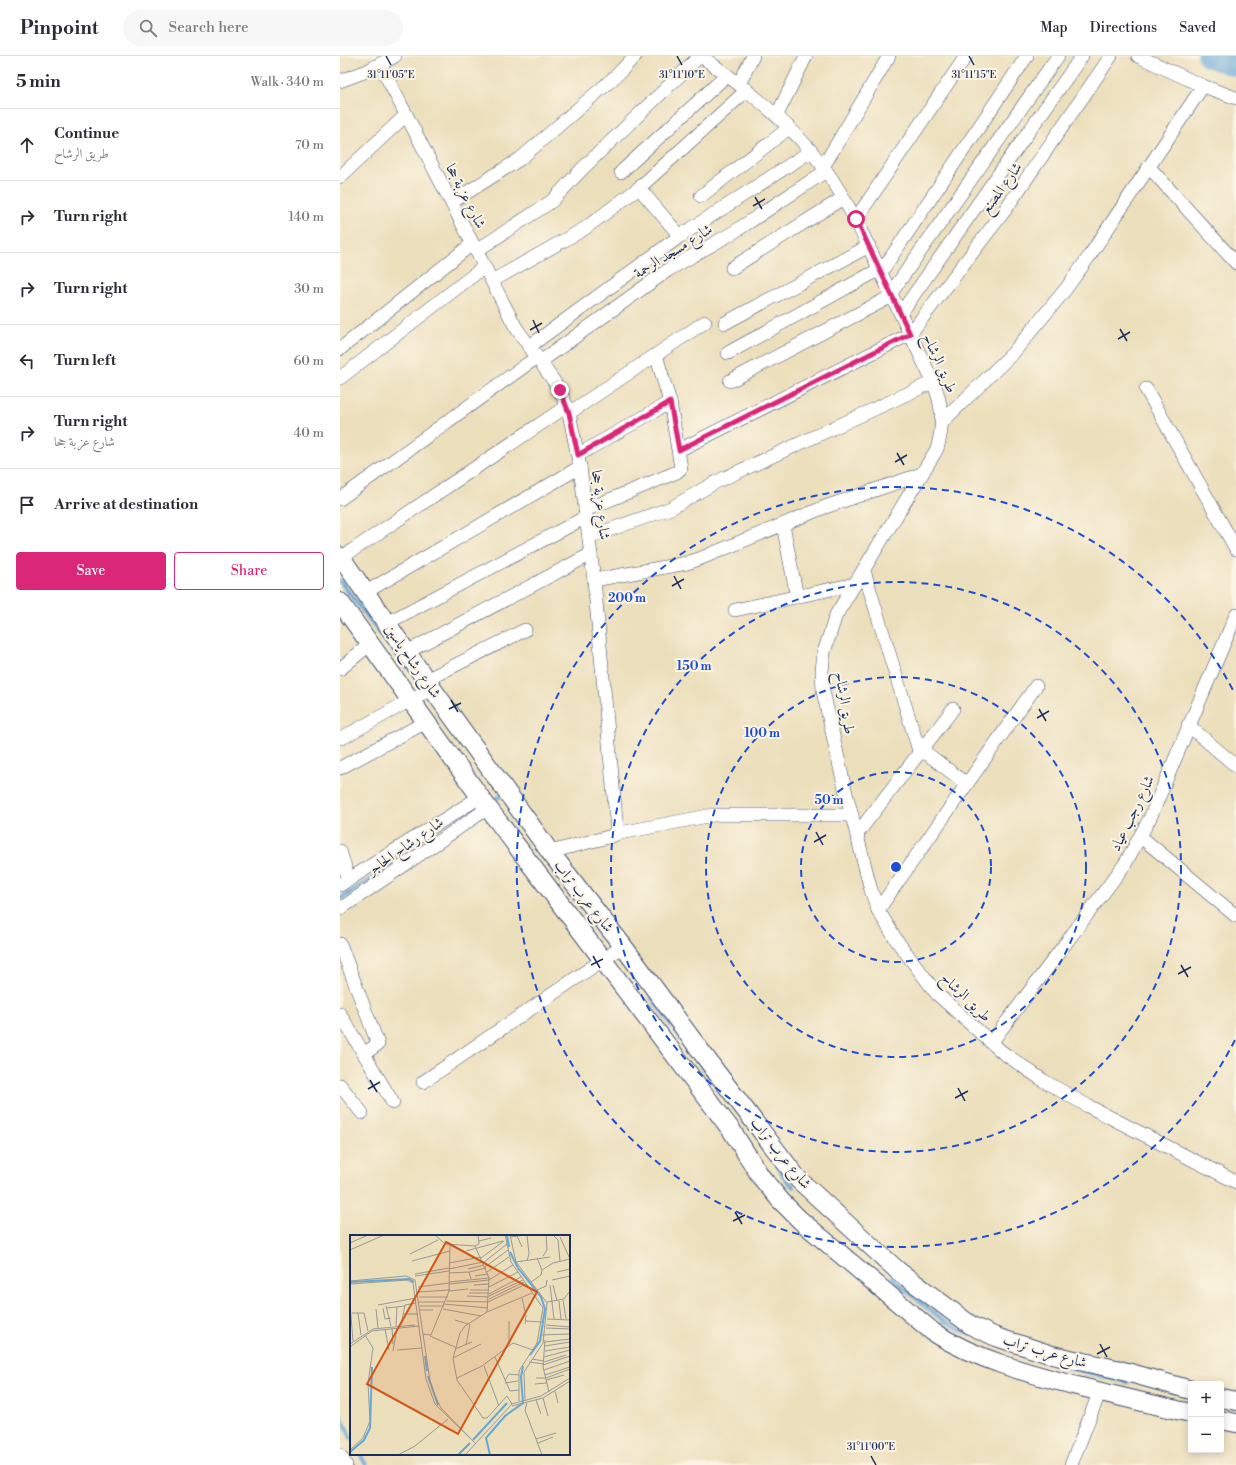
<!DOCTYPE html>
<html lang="en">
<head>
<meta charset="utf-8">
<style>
  :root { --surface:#fff; --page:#f7f7f7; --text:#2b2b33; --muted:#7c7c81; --line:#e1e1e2; --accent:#db2777 }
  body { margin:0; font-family:"Libre Bodoni",Amiri,serif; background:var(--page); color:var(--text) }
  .controls { position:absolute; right:12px; bottom:12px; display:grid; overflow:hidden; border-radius:4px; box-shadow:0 2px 10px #0003 }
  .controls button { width:36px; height:36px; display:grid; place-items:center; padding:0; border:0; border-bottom:1px solid var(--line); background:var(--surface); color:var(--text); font:20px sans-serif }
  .stop { position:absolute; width:12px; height:12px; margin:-9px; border:3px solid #db2777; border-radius:50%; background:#fff }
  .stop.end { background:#db2777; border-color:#fff; box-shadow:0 1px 4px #0008 }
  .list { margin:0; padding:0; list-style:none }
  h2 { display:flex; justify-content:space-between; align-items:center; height:52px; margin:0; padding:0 16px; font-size:17px }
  h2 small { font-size:13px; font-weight:400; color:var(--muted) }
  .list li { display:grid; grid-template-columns:26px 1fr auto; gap:12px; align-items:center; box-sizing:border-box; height:72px; padding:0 16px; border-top:1px solid var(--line) }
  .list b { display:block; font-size:15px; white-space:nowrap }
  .list p { margin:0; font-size:13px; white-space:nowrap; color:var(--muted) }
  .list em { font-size:13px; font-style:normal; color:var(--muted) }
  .actions { display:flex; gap:8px; padding:12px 16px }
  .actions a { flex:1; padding:9px 0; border:1px solid var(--accent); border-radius:4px; text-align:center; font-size:14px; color:var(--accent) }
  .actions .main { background:var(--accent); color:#fff }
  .icon { flex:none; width:22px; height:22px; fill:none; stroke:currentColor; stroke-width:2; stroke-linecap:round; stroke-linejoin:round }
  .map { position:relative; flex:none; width:896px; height:1409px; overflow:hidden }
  header { display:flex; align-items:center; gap:24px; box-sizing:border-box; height:56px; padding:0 20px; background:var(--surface); border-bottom:1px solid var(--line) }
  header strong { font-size:19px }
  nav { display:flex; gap:22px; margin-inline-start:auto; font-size:14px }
  .search { width:280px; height:36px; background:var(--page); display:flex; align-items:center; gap:10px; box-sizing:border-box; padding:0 14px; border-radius:22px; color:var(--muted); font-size:15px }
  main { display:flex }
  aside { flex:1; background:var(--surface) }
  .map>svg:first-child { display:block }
</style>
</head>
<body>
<header>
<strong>Pinpoint</strong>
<div class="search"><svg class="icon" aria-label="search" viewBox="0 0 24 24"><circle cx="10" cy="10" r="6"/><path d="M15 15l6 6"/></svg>Search here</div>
<nav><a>Map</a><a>Directions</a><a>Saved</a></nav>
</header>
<main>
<aside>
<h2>5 min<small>Walk · 340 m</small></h2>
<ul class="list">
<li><svg class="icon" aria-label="ahead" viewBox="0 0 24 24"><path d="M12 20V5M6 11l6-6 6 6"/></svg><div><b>Continue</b><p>طريق الرشاح</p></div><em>70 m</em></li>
<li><svg class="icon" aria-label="right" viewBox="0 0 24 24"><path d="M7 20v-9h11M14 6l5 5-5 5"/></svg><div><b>Turn right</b></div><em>140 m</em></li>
<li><svg class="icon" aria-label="right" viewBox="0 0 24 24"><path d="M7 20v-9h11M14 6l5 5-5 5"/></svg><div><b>Turn right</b></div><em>30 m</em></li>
<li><svg class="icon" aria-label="left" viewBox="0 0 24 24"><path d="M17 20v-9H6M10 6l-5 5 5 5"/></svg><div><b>Turn left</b></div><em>60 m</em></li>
<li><svg class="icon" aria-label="right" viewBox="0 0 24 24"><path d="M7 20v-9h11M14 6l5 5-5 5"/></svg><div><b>Turn right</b><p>شارع عزبة جحا</p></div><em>40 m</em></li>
<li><svg class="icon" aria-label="arrive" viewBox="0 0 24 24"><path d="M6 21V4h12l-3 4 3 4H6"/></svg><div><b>Arrive at destination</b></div></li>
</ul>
<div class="actions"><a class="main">Save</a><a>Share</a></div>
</aside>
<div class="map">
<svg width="896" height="1409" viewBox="0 0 896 1409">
  <rect width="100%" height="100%" fill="#fcf5e5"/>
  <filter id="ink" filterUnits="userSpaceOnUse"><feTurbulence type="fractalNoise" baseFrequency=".025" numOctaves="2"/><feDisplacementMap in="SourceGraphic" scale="8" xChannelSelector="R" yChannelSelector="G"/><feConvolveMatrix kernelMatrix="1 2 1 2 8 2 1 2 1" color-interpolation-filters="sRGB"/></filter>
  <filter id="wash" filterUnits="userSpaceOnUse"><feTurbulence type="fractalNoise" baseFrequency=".012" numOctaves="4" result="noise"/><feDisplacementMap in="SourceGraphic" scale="16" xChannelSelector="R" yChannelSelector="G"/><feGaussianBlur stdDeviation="0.9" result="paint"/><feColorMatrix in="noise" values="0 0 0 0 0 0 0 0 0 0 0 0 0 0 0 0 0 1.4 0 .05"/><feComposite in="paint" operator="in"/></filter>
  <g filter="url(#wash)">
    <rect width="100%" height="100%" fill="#ecdfbc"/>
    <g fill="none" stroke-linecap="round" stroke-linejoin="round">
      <g stroke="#64a8d9" stroke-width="4">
        <polyline points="0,525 67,612"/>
        <polyline points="155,743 161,740"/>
        <polyline points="0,843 63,802"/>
        <polyline points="311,942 369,1020"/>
        <polyline points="437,1110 446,1124 454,1131"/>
        <path d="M 552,1221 C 571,1239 603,1268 628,1277"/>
        <polyline points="723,1311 788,1326"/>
        <polyline points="0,1358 11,1382"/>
        <polyline points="20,1398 26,1409"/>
      </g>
      <polyline stroke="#64a8d9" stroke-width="23" points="869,0 896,9"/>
    </g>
  </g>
  <g filter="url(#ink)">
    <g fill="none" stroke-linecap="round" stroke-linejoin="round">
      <defs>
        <g id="street">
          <path d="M 361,0 C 401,29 439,58 471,95 C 502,132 522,176 542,219 C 559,255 576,290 593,326 C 603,349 604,369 597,393 L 496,559 L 484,596 L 482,615 L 483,635 L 504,729 L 531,834 L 538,854 L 557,885 L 597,938 L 662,996 L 704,1025 L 748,1050 L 896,1126"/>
          <polyline points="798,0 863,30 896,42"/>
          <polyline points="40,8 175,270 220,334 229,357 240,411 254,524 277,774 272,780 210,796"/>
          <polyline points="0,25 27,15 55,0"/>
          <polyline points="399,28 413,0"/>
          <polyline points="437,59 466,0"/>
          <polyline points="483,111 549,0"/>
          <polyline points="809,111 896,207"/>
          <polyline points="281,116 387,19"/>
          <polyline points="0,121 66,59"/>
          <polyline points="361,140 449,72"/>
          <polyline points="112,146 180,103 276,20 295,0"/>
          <polyline points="516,163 626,0"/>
          <polyline points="340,180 299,132 407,34"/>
          <polyline points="136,195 212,145 243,112 360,0"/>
          <polyline points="392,212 503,142"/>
          <polyline points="541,216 687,0"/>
          <polyline points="152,225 244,173 299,132"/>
          <polyline points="551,237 718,0"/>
          <polyline points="561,257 742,0"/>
          <polyline points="385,267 529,190"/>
          <polyline points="190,290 340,180 471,95"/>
          <polyline points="0,293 132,188"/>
          <polyline points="388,297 540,213"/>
          <polyline points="200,306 328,214 394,176 486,115"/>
          <polyline points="0,322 144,211"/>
          <polyline points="390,325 552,240"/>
          <polyline points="806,333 896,493"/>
          <polyline points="229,357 365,266"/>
          <polyline points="603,365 673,297 725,234 748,202 863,30"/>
          <polyline points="339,394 570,278 665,154 771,0"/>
          <polyline points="238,399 330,346"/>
          <polyline points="0,443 197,301"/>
          <polyline points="245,454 337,416 341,412 330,346 316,299"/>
          <polyline points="443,469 457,541"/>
          <polyline points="249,481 331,452 376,426 593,326"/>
          <polyline points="1,502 227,350"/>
          <polyline points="524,515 580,698"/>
          <polyline points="254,524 347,507 359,503 485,451 582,418"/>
          <polyline points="26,536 240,411"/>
          <polyline points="395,554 515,528"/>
          <polyline points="47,567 246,461"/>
          <polyline points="67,596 251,498"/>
          <polyline points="0,613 30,588"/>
          <polyline points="86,624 185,574"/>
          <polyline points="848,669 896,710"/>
          <polyline points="2,682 92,632"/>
          <polyline points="582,694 627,728"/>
          <polyline points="0,712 86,666"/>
          <polyline points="275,778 373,759 512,759"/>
          <polyline points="517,778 613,653"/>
          <polyline points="801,781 896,860"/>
          <polyline points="0,795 9,824"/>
          <polyline points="0,829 140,741"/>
          <polyline points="0,853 148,752"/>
          <polyline points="538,854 696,630"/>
          <polyline points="0,888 38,988 24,998 53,1047"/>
          <polyline points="0,958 24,998"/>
          <polyline points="651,987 785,808 810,762 896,559"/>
          <polyline points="83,1026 283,890"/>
          <polyline points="0,1029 22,1057"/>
          <polyline points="0,1399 6,1409"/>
          <polyline points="731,1409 760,1335"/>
        </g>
        <g id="secondary">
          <polyline points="0,500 86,624 210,796 283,890 377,1017 458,1123 557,1214 632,1270 656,1281 712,1299 776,1313 851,1334"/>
          <path d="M 0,546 L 148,752 L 392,1075 L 421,1121 L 441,1145 L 460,1164 L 593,1276 C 637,1304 690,1318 741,1331 C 778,1340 814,1349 851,1357"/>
          <polyline points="881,1342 896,1345"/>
          <polyline points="881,1364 896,1367"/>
        </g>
      </defs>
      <use href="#street" stroke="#3a496c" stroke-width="14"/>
      <use href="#secondary" stroke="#3a496c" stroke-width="20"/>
      <use href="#street" stroke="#fff" stroke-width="13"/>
      <use href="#secondary" stroke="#fff" stroke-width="18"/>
    </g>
  </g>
  <g fill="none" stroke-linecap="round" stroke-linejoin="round" filter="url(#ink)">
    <polyline stroke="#db2777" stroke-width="5" points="220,334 229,357 238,399 330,346 339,394 570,278 516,163"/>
  </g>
  <path fill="none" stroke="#1b2f5e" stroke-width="1.5" d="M 46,0 L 51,9M 337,0 L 342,9M 629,0 L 634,9M 415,141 L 422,153M 413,150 L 425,143M 193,264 L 199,277M 780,273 L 787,285M 190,274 L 202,267M 778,283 L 790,276M 557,397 L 564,409M 555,406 L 567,399M 334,520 L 341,533M 332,530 L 344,523M 111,644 L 118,656M 109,653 L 121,647M 699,653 L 706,665M 697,662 L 709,655M 476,776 L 483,789M 474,786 L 486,779M 253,900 L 260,912M 251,909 L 263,903M 841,909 L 848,921M 838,918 L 851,911M 30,1024 L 37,1036M 618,1032 L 625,1045M 28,1033 L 40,1026M 615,1042 L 628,1035M 395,1156 L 402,1168M 393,1165 L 405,1159M 760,1288 L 767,1301M 757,1298 L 770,1291M 531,1400 L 536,1409"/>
  <g fill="none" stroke="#1d4ed8" stroke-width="2" stroke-dasharray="7 5">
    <circle cx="556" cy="811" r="95"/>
    <circle cx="556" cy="811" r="190"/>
    <circle cx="556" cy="811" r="285"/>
    <path d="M895 984A380 380 0 1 1 895 638"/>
  </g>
  <g text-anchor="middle" stroke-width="4" stroke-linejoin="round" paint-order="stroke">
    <g font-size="15" fill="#1b2f5e" stroke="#fcf5e5">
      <text transform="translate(661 132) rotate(-54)" y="5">شارع المصنع</text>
      <text transform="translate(126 140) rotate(63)" y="5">شارع عزبة جحا</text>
      <text transform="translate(333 195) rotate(-32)" y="5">شارع مسجد الرحمة</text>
      <text transform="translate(600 307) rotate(66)" y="5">طريق الرشاح</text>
      <text transform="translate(261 449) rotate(83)" y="5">شارع عزبة جحا</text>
      <text transform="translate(73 605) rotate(55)" y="5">شارع رشاح ياسين</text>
      <text transform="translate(505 647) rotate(81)" y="5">طريق الرشاح</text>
      <text transform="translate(792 757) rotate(-64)" y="5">شارع رجب عياد</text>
      <text transform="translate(65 790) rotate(-35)" y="5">شارع رشاح الحاجر</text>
      <text transform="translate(244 840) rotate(52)" y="5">شارع عرب تراب</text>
      <text transform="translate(626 941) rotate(44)" y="5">طريق الرشاح</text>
      <text transform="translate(441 1097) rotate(51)" y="5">شارع عرب تراب</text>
      <text transform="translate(705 1295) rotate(16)" y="5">شارع عرب تراب</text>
    </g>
  </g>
  <g transform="translate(10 1179)">
    <rect width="220" height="220" fill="#ecdfbc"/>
    <path fill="none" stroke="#64a8d9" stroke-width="2" d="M 157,0 L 159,12M 160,17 L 168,33 L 191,62 L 195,74 L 190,106 L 180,120M 0,47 L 59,44 L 64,47M 75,121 L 77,136M 78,141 L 88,170M 123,205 L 157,168M 0,217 L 14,205 L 20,193 L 22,132M 108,220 L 120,208M 140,220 L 136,203 L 155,181 L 173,168 L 171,142 L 173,131"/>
    <path fill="none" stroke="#989996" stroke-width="1" d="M 85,0 L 95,9 L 125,11 L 139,43 L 137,77 L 115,91 L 110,98 L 103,123 L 107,145 L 133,183 L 137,183 L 157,161 L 162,169M 155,0 L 161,27 L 193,73 L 187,108 L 169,136 L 169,166M 160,0 L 166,27 L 197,68 L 193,108 L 174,137 L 175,166M 177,0 L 179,19 L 177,26M 203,0 L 208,5 L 210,26M 167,1 L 172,12M 161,2 L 174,0M 210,2 L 220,24M 129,6 L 141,3M 0,8 L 18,0M 125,11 L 129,9 L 128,0M 0,15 L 34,0M 116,16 L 153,6M 60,19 L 88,5M 193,21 L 197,15 L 196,0M 131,23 L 154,6M 187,23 L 192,35M 62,26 L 100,16M 166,27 L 200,22M 99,28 L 131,22M 133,28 L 157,9M 135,32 L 158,15M 99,34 L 133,27M 118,34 L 134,30M 192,35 L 203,28 L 220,24M 137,37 L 159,22M 207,37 L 220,34M 99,38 L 119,37M 65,39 L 99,33M 65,41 L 99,36M 125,41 L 138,39M 121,44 L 119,37 L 136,33M 139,45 L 163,30M 202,45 L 220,41M 0,46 L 56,41 L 65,45 L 80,146 L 85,161 L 91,173 L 122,205M 99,47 L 139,43M 181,47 L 191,40 L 192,35M 0,49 L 57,45 L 63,48 L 76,144 L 85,169 L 126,209M 99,49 L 139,45M 124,50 L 139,49M 200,50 L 204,84M 203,50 L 207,66M 68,52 L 99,48M 139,52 L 168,37M 120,55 L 139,55M 187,55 L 196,51 L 197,45M 99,56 L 118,54M 68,57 L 100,55M 119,58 L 139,58M 139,59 L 171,42M 117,61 L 139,62M 139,61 L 173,45M 69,62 L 98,62M 172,63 L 176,81 L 175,89M 139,64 L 174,47M 213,65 L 216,84M 96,66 L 138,67 L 176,49M 209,66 L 211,84M 69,67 L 95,67M 197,67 L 214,64 L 220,56M 0,69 L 3,106M 94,69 L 138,73M 28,70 L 66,63M 36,71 L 41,91M 70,71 L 94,71M 33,73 L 35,84 L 41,83M 37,73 L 55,71M 26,74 L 28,93M 93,74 L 131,81M 70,75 L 83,75M 137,77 L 182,58M 2,78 L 14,78 L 18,96M 8,78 L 11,100M 53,79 L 68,79M 197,84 L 220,85M 105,85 L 118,89M 159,86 L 159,110M 176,86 L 192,87M 51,90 L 55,70 L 66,68M 196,90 L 220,92M 46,91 L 47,72M 42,93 L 43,109M 196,93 L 220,94M 35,94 L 39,115M 73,99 L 81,100 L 99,56 L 100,10M 190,100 L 220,99M 80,101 L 105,112M 195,105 L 193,132 L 199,157M 195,107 L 220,104M 0,109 L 23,94 L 65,90M 116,110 L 120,89M 195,111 L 220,107M 0,112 L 22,96 L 69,91M 105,114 L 122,107M 47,115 L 72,113M 43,116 L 47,93M 195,116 L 220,112M 145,122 L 160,156 L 169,155M 194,122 L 220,115M 103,123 L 131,109M 182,124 L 194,126M 179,127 L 194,129M 194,127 L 216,120M 193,130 L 220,121M 134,131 L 149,171M 194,135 L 220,126M 195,140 L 220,132M 107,143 L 132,131 L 163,108 L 183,115M 186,143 L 196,143 L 220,134M 155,145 L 159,139 L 169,140M 196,145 L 214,140M 155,148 L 168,146M 185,149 L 197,148M 205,156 L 208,168M 193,163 L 198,181M 186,165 L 191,179M 177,168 L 175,175 L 192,220M 162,171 L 193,163 L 220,146M 186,204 L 206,198M 188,208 L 203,202M 0,215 L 13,203 L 20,186 L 18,148 L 23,113 L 15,100M 48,220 L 65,211 L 98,184M 115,220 L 162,169 L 191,161 L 220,143"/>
    <path fill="#d45514" fill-opacity="0.15" stroke="#d45514" stroke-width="2" d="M 96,7 L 187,57 L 108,199 L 17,149 Z"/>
    <rect width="220" height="220" fill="none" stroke="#1b2f5e" stroke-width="2"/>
  </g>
  <g font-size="10" text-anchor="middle" fill="#1b2f5e" stroke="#fcf5e5" stroke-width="4" stroke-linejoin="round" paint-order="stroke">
    <text x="51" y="22">31°11'05"E</text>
    <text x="342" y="22">31°11'10"E</text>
    <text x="634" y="22">31°11'15"E</text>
    <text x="531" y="1394">31°11'00"E</text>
  </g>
  <circle cx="556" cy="811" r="6" fill="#1d4ed8" stroke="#fcf5e5" stroke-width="2"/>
  <g font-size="12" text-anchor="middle" font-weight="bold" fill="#1d4ed8" stroke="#fcf5e5" stroke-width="4" stroke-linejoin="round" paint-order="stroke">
    <text x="287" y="546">200 m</text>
    <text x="354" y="614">150 m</text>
    <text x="422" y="681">100 m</text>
    <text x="489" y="748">50 m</text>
  </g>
</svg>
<div class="controls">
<button>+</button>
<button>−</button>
</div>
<div class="stop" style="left:516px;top:163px"></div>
<div class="stop end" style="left:220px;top:334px"></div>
</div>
</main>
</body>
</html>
